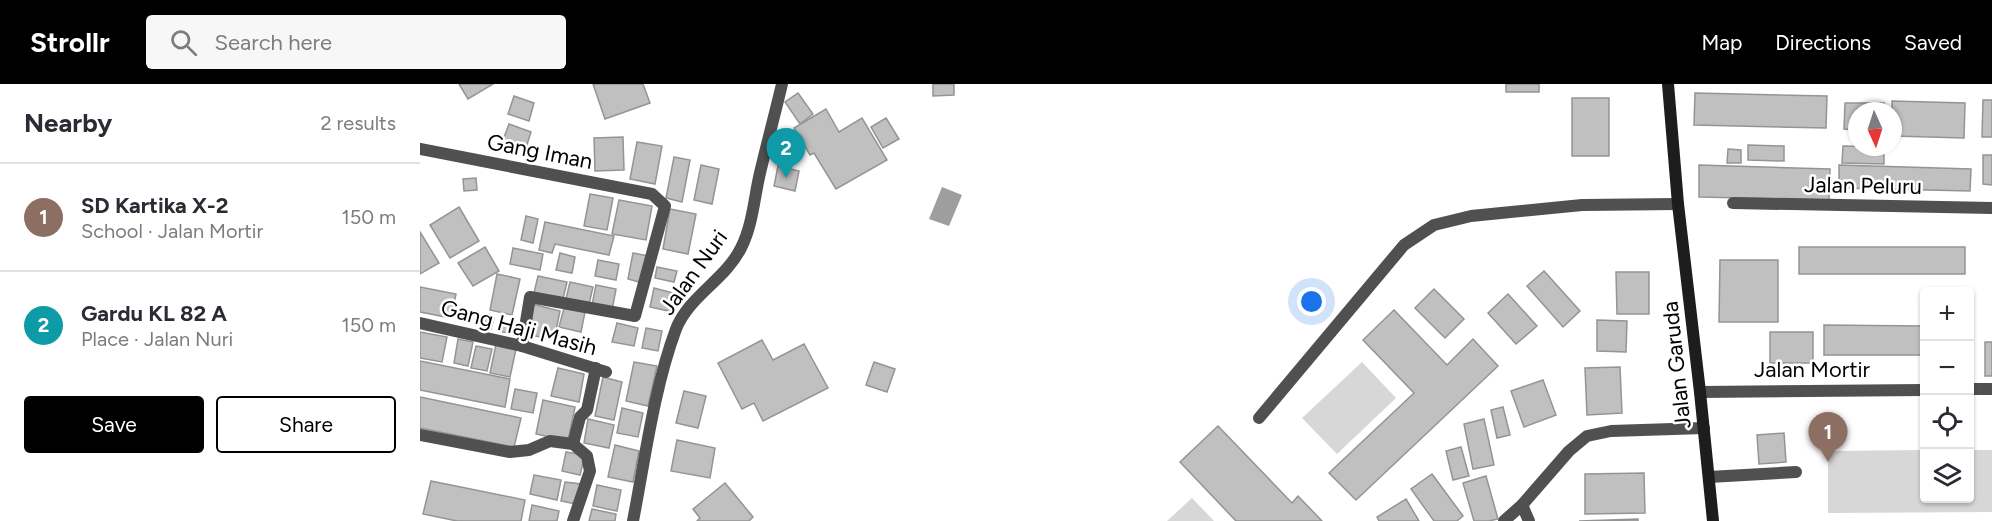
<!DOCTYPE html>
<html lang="en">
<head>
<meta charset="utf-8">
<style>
  :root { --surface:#fff; --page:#f7f7f7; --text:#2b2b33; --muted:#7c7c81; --line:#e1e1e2; --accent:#000 }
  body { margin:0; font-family:Figtree,sans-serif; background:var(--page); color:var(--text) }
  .controls { position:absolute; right:18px; bottom:18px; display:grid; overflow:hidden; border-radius:6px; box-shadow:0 2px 4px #0004 }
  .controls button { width:54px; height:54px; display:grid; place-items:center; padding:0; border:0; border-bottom:2px solid var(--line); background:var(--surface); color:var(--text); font:30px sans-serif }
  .compass { position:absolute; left:1428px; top:18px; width:54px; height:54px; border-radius:50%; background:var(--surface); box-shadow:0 2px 4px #0004; rotate:177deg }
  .you { position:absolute; left:892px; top:218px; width:21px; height:21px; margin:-15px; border:4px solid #fff; border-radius:50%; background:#1a73e8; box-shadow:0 0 0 9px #1a73e833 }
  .badge { display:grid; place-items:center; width:39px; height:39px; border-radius:50%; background:var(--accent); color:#fff; font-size:20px; font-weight:700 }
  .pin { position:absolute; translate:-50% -50px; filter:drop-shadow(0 2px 3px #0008) }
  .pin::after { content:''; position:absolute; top:32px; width:21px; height:18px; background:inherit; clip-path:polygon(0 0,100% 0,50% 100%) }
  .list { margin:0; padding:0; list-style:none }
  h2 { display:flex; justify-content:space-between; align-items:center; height:78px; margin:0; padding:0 24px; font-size:26px }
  h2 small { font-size:20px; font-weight:400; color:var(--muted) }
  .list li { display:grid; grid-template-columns:39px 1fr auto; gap:18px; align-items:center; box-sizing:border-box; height:108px; padding:0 24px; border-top:2px solid var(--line) }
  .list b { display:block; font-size:22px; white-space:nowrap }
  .list p { margin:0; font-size:20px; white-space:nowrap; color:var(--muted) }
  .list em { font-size:20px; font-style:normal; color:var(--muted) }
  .actions { display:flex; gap:12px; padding:18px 24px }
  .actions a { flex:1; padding:14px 0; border:2px solid var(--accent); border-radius:6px; text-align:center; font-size:21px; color:var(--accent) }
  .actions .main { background:var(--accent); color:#fff }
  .icon { flex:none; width:33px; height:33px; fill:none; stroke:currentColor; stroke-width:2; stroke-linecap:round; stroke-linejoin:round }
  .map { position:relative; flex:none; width:1572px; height:437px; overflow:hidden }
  header { display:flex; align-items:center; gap:36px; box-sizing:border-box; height:84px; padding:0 30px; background:var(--accent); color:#fff }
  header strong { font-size:28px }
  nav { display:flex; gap:33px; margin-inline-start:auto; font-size:21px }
  .search { width:420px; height:54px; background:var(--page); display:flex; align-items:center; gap:15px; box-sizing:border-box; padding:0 21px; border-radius:6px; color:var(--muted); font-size:22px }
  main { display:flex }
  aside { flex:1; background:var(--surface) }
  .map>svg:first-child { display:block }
</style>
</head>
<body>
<header>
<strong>Strollr</strong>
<div class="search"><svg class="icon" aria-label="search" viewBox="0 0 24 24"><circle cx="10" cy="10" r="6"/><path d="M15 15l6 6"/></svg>Search here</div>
<nav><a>Map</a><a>Directions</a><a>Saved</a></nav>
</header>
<main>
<aside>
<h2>Nearby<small>2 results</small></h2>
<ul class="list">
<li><span class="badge" style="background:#8d6e63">1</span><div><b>SD Kartika X-2</b><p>School · Jalan Mortir</p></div><em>150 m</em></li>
<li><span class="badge" style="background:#0f9aa8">2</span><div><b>Gardu KL 82 A</b><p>Place · Jalan Nuri</p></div><em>150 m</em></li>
</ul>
<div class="actions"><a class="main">Save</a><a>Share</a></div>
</aside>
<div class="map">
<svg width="1572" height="437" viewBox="0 0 1572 437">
  <rect width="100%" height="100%" fill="#fff"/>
  <g fill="#d7d7d7">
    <polygon points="942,278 976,314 917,370 882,334"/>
    <polygon points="1504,366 1504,414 1550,414 1550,366 1572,366 1572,428 1408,429 1408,367"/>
    <polygon points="772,414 794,437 747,437"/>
  </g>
  <polygon fill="#9e9e9e" points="522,103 542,111 529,142 509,135"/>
  <g fill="#c0c0c0" stroke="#949494" stroke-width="1.5">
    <polygon points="39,0 73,0 48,15"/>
    <polygon points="173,0 223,0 230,19 185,35"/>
    <polygon points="513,0 534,0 534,11 513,12"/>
    <rect x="1086" y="0" width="33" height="8"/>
    <polygon points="378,9 393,30 380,40 365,18"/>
    <polygon points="1275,9 1407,12 1406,44 1274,41"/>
    <polygon points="94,12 114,19 109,37 88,30"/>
    <rect x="1152" y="14" width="37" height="58"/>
    <polygon points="1563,16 1572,16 1572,53 1562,53"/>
    <polygon points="1472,17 1545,19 1544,54 1473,52"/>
    <polygon points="1425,19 1464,19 1464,27 1437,27 1437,46 1424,45"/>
    <polygon points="406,25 419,48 442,34 467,76 416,105 394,69 390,71 374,44"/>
    <polygon points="466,34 479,55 463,64 451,43"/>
    <polygon points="89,40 111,48 106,64 83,56"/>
    <polygon points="203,53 204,86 175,87 174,54"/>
    <polygon points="217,58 242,62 235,100 210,95"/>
    <polygon points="1328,61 1364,62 1364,77 1328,76"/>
    <polygon points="1423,62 1464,63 1464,80 1422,79"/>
    <polygon points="1308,65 1321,66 1321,79 1307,79"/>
    <polygon points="1563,71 1572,71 1572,101 1563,100"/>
    <polygon points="254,73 270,76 262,118 246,114"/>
    <polygon points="281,81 299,85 292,120 274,116"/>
    <polygon points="1279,81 1410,85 1409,116 1279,113"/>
    <polygon points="1419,81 1551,85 1550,107 1419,104"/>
    <polygon points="358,82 379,87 375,107 354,102"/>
    <polygon points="56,94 57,106 44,107 43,95"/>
    <polygon points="170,110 193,114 187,146 164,142"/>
    <polygon points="199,116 232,122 226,156 192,150"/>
    <polygon points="39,123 59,157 30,174 10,141"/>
    <polygon points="250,125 276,130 268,170 243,165"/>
    <polygon points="106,132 118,135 113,159 101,156"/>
    <polygon points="125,138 194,152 189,171 135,160 132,169 119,166"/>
    <polygon points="0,148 19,179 0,190"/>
    <polygon points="65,163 79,187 53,202 38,179"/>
    <rect x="1379" y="163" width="166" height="27"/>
    <polygon points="93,164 123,170 120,186 90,180"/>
    <polygon points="140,169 155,173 152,189 136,186"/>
    <polygon points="213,169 229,172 223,199 208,195"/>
    <polygon points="178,176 199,180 196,196 175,192"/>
    <polygon points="1300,176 1358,176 1358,238 1299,238"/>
    <polygon points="237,183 257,187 254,198 235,194"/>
    <polygon points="1124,187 1160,227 1143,243 1107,202"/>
    <polygon points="1196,188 1229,188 1229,230 1197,230"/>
    <polygon points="77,190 100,195 92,231 70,226"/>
    <polygon points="118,192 147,198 143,215 114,209"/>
    <polygon points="150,198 173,203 169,220 146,215"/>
    <polygon points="176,201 196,205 192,226 172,221"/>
    <polygon points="0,203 36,210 31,234 0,228"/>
    <polygon points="234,204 257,210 253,228 230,223"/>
    <polygon points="1014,205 1044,235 1025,254 995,224"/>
    <polygon points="1088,210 1117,242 1096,260 1068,229"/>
    <polygon points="112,220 140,227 134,256 106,250"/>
    <polygon points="144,224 165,228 161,248 139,243"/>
    <polygon points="974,226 1027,281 1053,255 1078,282 936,416 909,389 994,309 943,256"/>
    <polygon points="63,232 74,234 71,245 60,243"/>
    <polygon points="1177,236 1207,237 1206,268 1177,267"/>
    <polygon points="80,237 95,239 93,250 78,247"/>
    <polygon points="197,239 218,244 214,262 192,258"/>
    <polygon points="1404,241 1504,242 1504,271 1404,271"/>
    <polygon points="226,244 242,247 238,267 222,264"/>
    <polygon points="0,248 27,253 22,278 0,274"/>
    <rect x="1350" y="248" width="43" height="31"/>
    <polygon points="38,255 53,258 48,282 34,279"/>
    <polygon points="342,256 353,276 384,260 408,304 343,337 334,319 322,325 298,279"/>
    <rect x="1565" y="258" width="7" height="34"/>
    <polygon points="76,260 96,265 90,293 70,289"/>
    <polygon points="56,262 72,265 67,287 51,284"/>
    <polygon points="0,277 90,295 85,323 0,306"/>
    <polygon points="214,278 237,282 228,322 206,317"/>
    <polygon points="454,278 475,285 467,308 446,301"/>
    <polygon points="1200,283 1202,329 1167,331 1165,284"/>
    <polygon points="138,284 164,290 159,318 131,312"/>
    <polygon points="183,293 202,298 194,336 175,332"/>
    <polygon points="1123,296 1136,331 1104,343 1091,307"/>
    <polygon points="95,305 117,309 113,329 91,325"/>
    <polygon points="264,307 286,312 278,344 256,339"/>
    <polygon points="0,313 101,334 94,363 0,344"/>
    <polygon points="123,316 155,323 148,357 116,350"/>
    <polygon points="1083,323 1090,351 1077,354 1071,326"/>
    <polygon points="202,324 223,329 218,353 197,349"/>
    <polygon points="168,335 194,341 189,364 164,359"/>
    <polygon points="1064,335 1074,381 1053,385 1044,340"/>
    <polygon points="798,342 872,419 878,412 902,437 816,437 760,378"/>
    <polygon points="1364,349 1366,378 1339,380 1337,351"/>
    <polygon points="257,356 295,364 290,394 251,387"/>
    <polygon points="195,361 219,367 213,398 188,393"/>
    <polygon points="1041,363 1049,392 1033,396 1026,367"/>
    <polygon points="146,368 165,371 160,391 142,387"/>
    <polygon points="1224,389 1225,429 1165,430 1165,390"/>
    <polygon points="1012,390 1043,432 1037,437 1014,437 991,405"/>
    <polygon points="114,391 141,396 137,416 110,410"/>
    <polygon points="1066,392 1078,435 1069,437 1054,437 1043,399"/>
    <polygon points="11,397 105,416 101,437 37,437 3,430"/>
    <polygon points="145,398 161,400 156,420 141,417"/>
    <polygon points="305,399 333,433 329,437 277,437 280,434 273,425"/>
    <polygon points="177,401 201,406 197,427 173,422"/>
    <polygon points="986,415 999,437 959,437 957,433"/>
    <polygon points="112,421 139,427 137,437 109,437"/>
    <polygon points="172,425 196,430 195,437 169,437"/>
    <polygon points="1218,435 1218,437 1159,437"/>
  </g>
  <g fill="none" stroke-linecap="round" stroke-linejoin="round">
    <polyline stroke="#505050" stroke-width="12" points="1289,393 1376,388"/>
    <g stroke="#505050" stroke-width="12">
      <polyline points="0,65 232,110 245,122 215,232 110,213 102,262"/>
      <polyline points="1313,119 1572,124"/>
      <polyline points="0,239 102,262 186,288"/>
      <polyline points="1550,305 1572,305"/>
      <polyline points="1280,308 1504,306"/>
      <polyline points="839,334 984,161 1014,141 1051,132 1162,121 1258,120"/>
      <polyline points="0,351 90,368 109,366 130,357 153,360 167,372 170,387 153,437"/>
      <polyline points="153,360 160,333 167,326 176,284"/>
      <polyline points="1102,421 1109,437"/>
      <path d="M 213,437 C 225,375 234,304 256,245 C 269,212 305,196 321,164 C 333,140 334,114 340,89 C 347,59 355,30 362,0"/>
      <polyline points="1084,437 1102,421 1149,367 1167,352 1191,347 1284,344"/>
    </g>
    <polyline stroke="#1d1d1d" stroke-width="12" points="1248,0 1258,120 1280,308 1293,437"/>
  </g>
  <g text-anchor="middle" stroke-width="5" stroke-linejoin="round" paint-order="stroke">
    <g font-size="22" fill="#000" stroke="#fff">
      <text transform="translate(120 67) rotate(11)" y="8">Gang Iman</text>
      <text transform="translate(1443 101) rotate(1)" y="8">Jalan Peluru</text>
      <text transform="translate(273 188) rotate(-54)" y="8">Jalan Nuri</text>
      <text transform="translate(99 243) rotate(15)" y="8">Gang Haji Masih</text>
      <text transform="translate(1256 281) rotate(-96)" y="8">Jalan Garuda</text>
      <text x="1392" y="293">Jalan Mortir</text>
    </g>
  </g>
</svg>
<div class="controls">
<button>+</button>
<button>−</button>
<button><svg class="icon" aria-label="locate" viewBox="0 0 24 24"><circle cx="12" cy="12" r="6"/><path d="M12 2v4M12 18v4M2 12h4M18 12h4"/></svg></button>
<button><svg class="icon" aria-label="layers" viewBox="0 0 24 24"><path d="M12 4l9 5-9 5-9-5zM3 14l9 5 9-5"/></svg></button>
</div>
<svg class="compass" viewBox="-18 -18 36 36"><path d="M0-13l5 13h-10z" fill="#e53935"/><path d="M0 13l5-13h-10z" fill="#7c7c81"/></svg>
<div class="you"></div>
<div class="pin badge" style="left:1408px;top:378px;background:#8d6e63">1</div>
<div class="pin badge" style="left:366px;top:94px;background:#0f9aa8">2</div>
</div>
</main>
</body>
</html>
